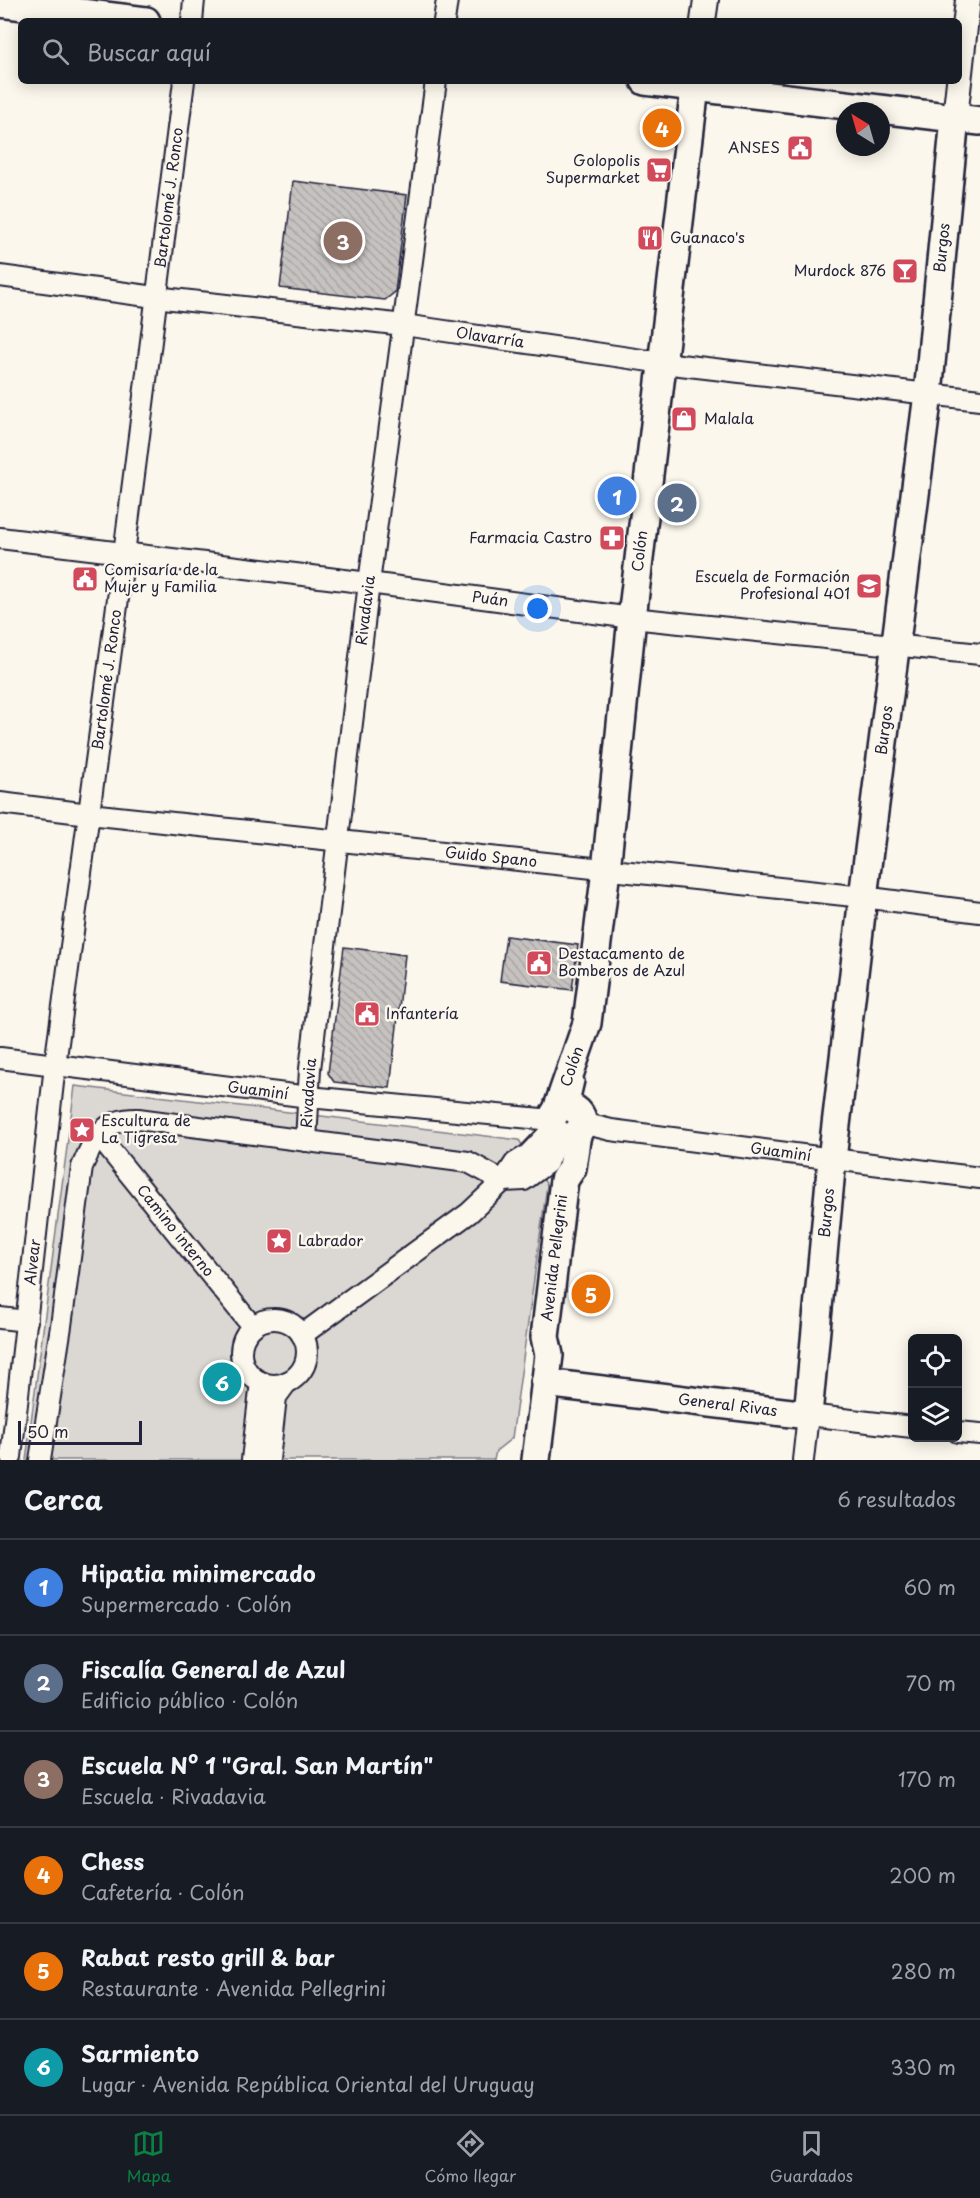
<!DOCTYPE html>
<html lang="es">
<head>
<meta charset="utf-8">
<style>
  :root { --surface:#171b24; --page:#20242c; --text:#f1f3f6; --muted:#9ea1a6; --line:#363941; --accent:#0b8043 }
  body { margin:0; font-family:"Playpen Sans",sans-serif; background:var(--page); color:var(--text) }
  .controls { position:absolute; right:18px; bottom:18px; display:grid; overflow:hidden; border-radius:9px; box-shadow:0 3px 15px #0003 }
  .controls button { width:54px; height:54px; display:grid; place-items:center; padding:0; border:0; border-bottom:2px solid var(--line); background:var(--surface); color:var(--text); font:30px sans-serif }
  .compass { position:absolute; left:836px; top:102px; width:54px; height:54px; border-radius:50%; background:var(--surface); box-shadow:0 3px 15px #0003; rotate:323deg }
  .scale { position:absolute; left:18px; bottom:15px; width:124px; box-sizing:border-box; padding-left:6px; border:3px solid #22223b; border-top:0; font-size:16px; line-height:21px; white-space:nowrap; color:#22223b; -webkit-text-stroke:4px #fbf7ec; paint-order:stroke }
  .you { position:absolute; left:538px; top:609px; width:21px; height:21px; margin:-15px; border:4px solid #fff; border-radius:50%; background:#1a73e8; box-shadow:0 0 0 9px #1a73e833 }
  .badge { display:grid; place-items:center; width:39px; height:39px; border-radius:50%; background:var(--accent); color:#fff; font-size:20px; font-weight:700 }
  .pin { position:absolute; translate:-50% -50%; border:3px solid #fff; box-shadow:0 2px 6px #0006 }
  .list { margin:0; padding:0; list-style:none }
  h2 { display:flex; justify-content:space-between; align-items:center; height:78px; margin:0; padding:0 24px; font-size:26px }
  h2 small { font-size:20px; font-weight:400; color:var(--muted) }
  .list li { display:grid; grid-template-columns:39px 1fr auto; gap:18px; align-items:center; box-sizing:border-box; height:96px; padding:0 24px; border-top:2px solid var(--line) }
  .list b { display:block; font-size:22px; white-space:nowrap }
  .list p { margin:0; font-size:20px; white-space:nowrap; color:var(--muted) }
  .list em { font-size:20px; font-style:normal; color:var(--muted) }
  .icon { flex:none; width:33px; height:33px; fill:none; stroke:currentColor; stroke-width:2; stroke-linecap:round; stroke-linejoin:round }
  .map { position:relative; flex:none; width:980px; height:1460px; overflow:hidden }
  .search { position:absolute; background:var(--surface); box-shadow:0 3px 15px #0003; left:18px; right:18px; top:18px; height:66px; display:flex; align-items:center; gap:15px; box-sizing:border-box; padding:0 21px; border-radius:9px; color:var(--muted); font-size:22px }
  .sheet { height:654px; background:var(--surface) }
  nav { display:flex; justify-content:space-around; align-items:center; box-sizing:border-box; height:84px; border-top:2px solid var(--line); background:var(--surface); font-size:16px; color:var(--muted) }
  nav a { display:grid; justify-items:center; gap:3px }
  nav .on { color:var(--accent) }
  .map>svg:first-child { display:block }
</style>
</head>
<body>
<div class="map">
<svg width="980" height="1460" viewBox="0 0 980 1460">
  <defs>
    <pattern id="building-back-hatch" width="6" height="6" patternUnits="userSpaceOnUse" patternTransform="scale(1.5)"><rect width="6" height="6" fill="#c6c2c0"/><path d="M-1 5l2 2M0 0l6 6M5-1l2 2" fill="none" stroke="#aaa6a6"/></pattern>
  </defs>
  <rect width="100%" height="100%" fill="#fbf7ec"/>
  <filter id="ink" filterUnits="userSpaceOnUse"><feTurbulence type="fractalNoise" baseFrequency=".0167" numOctaves="2"/><feDisplacementMap in="SourceGraphic" scale="12" xChannelSelector="R" yChannelSelector="G"/><feConvolveMatrix kernelMatrix="1 2 1 2 8 2 1 2 1" color-interpolation-filters="sRGB"/></filter>
  <g filter="url(#ink)">
    <polygon fill="#dbd8d3" stroke="#7e7d87" stroke-width="1.5" points="75,1086 519,1140 547,1185 512,1438 496,1451 494,1460 26,1460"/>
    <g fill="url(#building-back-hatch)" stroke="#22223b" stroke-width="1.5">
      <polygon points="293,181 407,195 395,292 385,300 280,288"/>
      <polygon points="506,936 578,945 572,990 500,981"/>
      <polygon points="344,947 405,955 390,1088 334,1082 328,1073"/>
    </g>
    <g fill="none" stroke-linecap="round" stroke-linejoin="round">
      <defs>
        <polyline id="service" points="573,1107 579,1081"/>
        <g id="minor">
          <polyline points="192,21 194,0"/>
          <polyline points="444,21 447,0"/>
          <path id="s1" d="M 0,276 L 155,297 L 404,325 L 663,363 L 980,400"/>
          <path id="s2" d="M 0,538 L 369,583 L 632,618 L 980,654"/>
          <path id="s3" d="M 0,803 L 89,814 L 863,897 L 980,912"/>
          <path id="s4" d="M 0,1058 L 309,1097 L 552,1120"/>
          <path id="s5" d="M 582,1123 L 611,1130 L 980,1178"/>
          <path id="s6" d="M 98,1135 L 252,1326"/>
          <path id="s7" d="M 306,1141 L 310,1069 L 369,583 L 436,81"/>
          <polyline points="0,1318 27,1321"/>
          <circle cx="274" cy="1352" r="33"/>
          <polyline points="302,1335 469,1213 503,1181 515,1163 528,1155 553,1129"/>
          <polyline points="958,1432 980,1434"/>
          <path id="s8" d="M 11,1457 L 55,1065 L 124,554 L 184,81"/>
          <path d="M 40,1460 L 61,1326 L 82,1167 C 94,1139 103,1118 138,1119 L 468,1162 L 503,1181 L 524,1180 L 547,1163 L 558,1134"/>
          <polyline points="252,1460 261,1382"/>
          <polyline points="269,1460 276,1397 287,1382"/>
          <polyline points="803,1460 808,1415 912,1427"/>
        </g>
        <g id="tertiary">
          <polyline points="703,21 706,0"/>
          <polyline points="955,118 968,0"/>
        </g>
        <g id="secondary">
          <polyline points="0,3 146,21"/>
          <polyline points="645,81 980,121"/>
          <circle cx="567" cy="1122" r="15"/>
          <path id="s9" d="M 557,1110 L 587,1023 L 606,870 L 632,618 L 695,87"/>
          <path id="s10" d="M 545,1383 L 808,1415 L 832,1159 L 863,897 L 928,394 L 955,118"/>
          <path id="s11" d="M 536,1460 L 549,1355 L 545,1337 L 564,1180 L 572,1168 L 577,1133"/>
        </g>
      </defs>
      <use href="#service" stroke="#22223b" stroke-width="14"/>
      <use href="#minor" stroke="#22223b" stroke-width="24"/>
      <use href="#tertiary" stroke="#22223b" stroke-width="28"/>
      <use href="#secondary" stroke="#22223b" stroke-width="32"/>
      <use href="#service" stroke="#fbf7ec" stroke-width="9"/>
      <use href="#minor" stroke="#fbf7ec" stroke-width="20"/>
      <use href="#tertiary" stroke="#fbf7ec" stroke-width="24"/>
      <use href="#secondary" stroke="#fbf7ec" stroke-width="27"/>
    </g>
  </g>
  <defs>
    <symbol id="civic-square" viewBox="-11 -11 22 22"><rect x="-9" y="-9" width="18" height="18" rx="4" fill="#d1495b" stroke="#fbf7ec"/><path d="M-.6-6.5H3V-4.5H.6V-3L4-1V1h2V6H-6V1h2V-1L-.6-3ZM-1.2 2.5V6h2.4V2.5Z" fill="#fff"/></symbol>
    <symbol id="supermarket-square" viewBox="-11 -11 22 22"><rect x="-9" y="-9" width="18" height="18" rx="4" fill="#d1495b" stroke="#fbf7ec"/><path d="M-6-5.5h2.5l.6 2H6L4.5 2H-2.5L-4.4-4H-6ZM-1.5 3.2a1.3 1.3 0 1 0 .1 0ZM3 3.2a1.3 1.3 0 1 0 .1 0Z" fill="#fff"/></symbol>
    <symbol id="restaurant-square" viewBox="-11 -11 22 22"><rect x="-9" y="-9" width="18" height="18" rx="4" fill="#d1495b" stroke="#fbf7ec"/><path d="M-5-6h1v4h1v-4h1v4h1v-4h1v5L-1.5 .5V6h-2V.5L-5-1ZM5-6V6H3V1.5H1.5Q1.5-4 5-6Z" fill="#fff"/></symbol>
    <symbol id="bar-square" viewBox="-11 -11 22 22"><rect x="-9" y="-9" width="18" height="18" rx="4" fill="#d1495b" stroke="#fbf7ec"/><path d="M-6-5H6L.8 .8V4.5H3.5V6h-7V4.5H-.8V.8Z" fill="#fff"/></symbol>
    <symbol id="shop-square" viewBox="-11 -11 22 22"><rect x="-9" y="-9" width="18" height="18" rx="4" fill="#d1495b" stroke="#fbf7ec"/><path d="M-5-2.5h2.3a2.7 3.5 0 0 1 5.4 0H5L5.5 6h-11ZM-1.5-2.5h3a1.5 2.3 0 0 0-3 0Z" fill="#fff"/></symbol>
    <symbol id="pharmacy-square" viewBox="-11 -11 22 22"><rect x="-9" y="-9" width="18" height="18" rx="4" fill="#d1495b" stroke="#fbf7ec"/><path d="M-2-6h4v4h4v4h-4v4h-4v-4h-4v-4h4Z" fill="#fff"/></symbol>
    <symbol id="school-square" viewBox="-11 -11 22 22"><rect x="-9" y="-9" width="18" height="18" rx="4" fill="#d1495b" stroke="#fbf7ec"/><path d="M0-5L7-2L0 1L-7-2ZM-4 1L0 2.5L4 1V4Q0 6-4 4Z" fill="#fff"/></symbol>
    <symbol id="sight-square" viewBox="-11 -11 22 22"><rect x="-9" y="-9" width="18" height="18" rx="4" fill="#d1495b" stroke="#fbf7ec"/><path d="M0-6L1.8-2.2L6-1.7L2.9 1.2L3.7 5.4L0 3.3L-3.7 5.4L-2.9 1.2L-6-1.7L-1.8-2.2Z" fill="#fff"/></symbol>
  </defs>
  <g fill-rule="evenodd">
    <use href="#civic-square" x="785" y="133" width="30" height="30"/>
    <use href="#supermarket-square" x="644" y="155" width="30" height="30"/>
    <use href="#restaurant-square" x="635" y="223" width="30" height="30"/>
    <use href="#bar-square" x="890" y="256" width="30" height="30"/>
    <use href="#shop-square" x="669" y="404" width="30" height="30"/>
    <use href="#pharmacy-square" x="597" y="523" width="30" height="30"/>
    <use href="#civic-square" x="70" y="564" width="30" height="30"/>
    <use href="#school-square" x="854" y="571" width="30" height="30"/>
    <use href="#civic-square" x="524" y="948" width="30" height="30"/>
    <use href="#civic-square" x="352" y="999" width="30" height="30"/>
    <use href="#sight-square" x="67" y="1115" width="30" height="30"/>
    <use href="#sight-square" x="264" y="1226" width="30" height="30"/>
  </g>
  <g text-anchor="middle" stroke-width="5" stroke-linejoin="round" paint-order="stroke">
    <g font-size="15" fill="#22223b" stroke="#fbf7ec" text-anchor="start">
      <text x="780" y="153" text-anchor="end">ANSES</text>
      <text x="640" y="166" text-anchor="end">Golopolis<tspan x="640" dy="17">Supermarket</tspan></text>
      <text x="670" y="243">Guanaco's</text>
      <text x="886" y="276" text-anchor="end">Murdock 876</text>
      <text x="704" y="424">Malala</text>
      <text x="592" y="543" text-anchor="end">Farmacia Castro</text>
      <text x="104" y="575">Comisaría de la<tspan x="104" dy="17">Mujer y Familia</tspan></text>
      <text x="850" y="582" text-anchor="end">Escuela de Formación<tspan x="850" dy="17">Profesional 401</tspan></text>
      <text x="558" y="959">Destacamento de<tspan x="558" dy="17">Bomberos de Azul</tspan></text>
      <text x="386" y="1019">Infantería</text>
      <text x="101" y="1126">Escultura de<tspan x="101" dy="17">La Tigresa</tspan></text>
      <text x="298" y="1246">Labrador</text>
    </g>
    <g font-size="15" fill="#22223b" stroke="#fbf7ec">
      <text dy="5" stroke="none"><textPath href="#s8" startOffset="1269">Bartolomé J. Ronco</textPath></text>
      <text dy="5" stroke="none"><textPath href="#s10" startOffset="1440">Burgos</textPath></text>
      <text dy="5" stroke="none"><textPath href="#s1" startOffset="494">Olavarría</textPath></text>
      <text dy="5" stroke="none"><textPath href="#s9" startOffset="567">Colón</textPath></text>
      <text dy="5" stroke="none"><textPath href="#s2" startOffset="494">Puán</textPath></text>
      <text dy="5" stroke="none"><textPath href="#s7" startOffset="534">Rivadavia</textPath></text>
      <text dy="5" stroke="none"><textPath href="#s8" startOffset="783">Bartolomé J. Ronco</textPath></text>
      <text dy="5" stroke="none"><textPath href="#s10" startOffset="954">Burgos</textPath></text>
      <text dy="5" stroke="none"><textPath href="#s3" startOffset="494">Guido Spano</textPath></text>
      <text dy="5" stroke="none"><textPath href="#s9" startOffset="46">Colón</textPath></text>
      <text dy="5" stroke="none"><textPath href="#s4" startOffset="260">Guaminí</textPath></text>
      <text dy="5" stroke="none"><textPath href="#s7" startOffset="48">Rivadavia</textPath></text>
      <text dy="5" stroke="none"><textPath href="#s5" startOffset="201">Guaminí</textPath></text>
      <text dy="5" stroke="none"><textPath href="#s10" startOffset="468">Burgos</textPath></text>
      <text dy="5" stroke="none"><textPath href="#s6" startOffset="123">Camino interno</textPath></text>
      <text dy="5" stroke="none"><textPath href="#s11" startOffset="204">Avenida Pellegrini</textPath></text>
      <text dy="5" stroke="none"><textPath href="#s8" startOffset="196">Alvear</textPath></text>
      <text dy="5" stroke="none"><textPath href="#s10" startOffset="184">General Rivas</textPath></text>
    </g>
  </g>
</svg>
<div class="controls">
<button><svg class="icon" aria-label="locate" viewBox="0 0 24 24"><circle cx="12" cy="12" r="6"/><path d="M12 2v4M12 18v4M2 12h4M18 12h4"/></svg></button>
<button><svg class="icon" aria-label="layers" viewBox="0 0 24 24"><path d="M12 4l9 5-9 5-9-5zM3 14l9 5 9-5"/></svg></button>
</div>
<svg class="compass" viewBox="-18 -18 36 36"><path d="M0-13l5 13h-10z" fill="#e53935"/><path d="M0 13l5-13h-10z" fill="#9ea1a6"/></svg>
<div class="scale">50 m</div>
<div class="you"></div>
<div class="pin badge" style="left:617px;top:496px;background:#3f7fe0">1</div>
<div class="pin badge" style="left:677px;top:503px;background:#5c6f8a">2</div>
<div class="pin badge" style="left:343px;top:241px;background:#8d6e63">3</div>
<div class="pin badge" style="left:662px;top:128px;background:#e8710a">4</div>
<div class="pin badge" style="left:591px;top:1294px;background:#e8710a">5</div>
<div class="pin badge" style="left:222px;top:1382px;background:#0f9aa8">6</div>
<div class="search"><svg class="icon" aria-label="search" viewBox="0 0 24 24"><circle cx="10" cy="10" r="6"/><path d="M15 15l6 6"/></svg>Buscar aquí</div>
</div>
<section class="sheet">
<h2>Cerca<small>6 resultados</small></h2>
<ul class="list">
<li><span class="badge" style="background:#3f7fe0">1</span><div><b>Hipatia minimercado</b><p>Supermercado · Colón</p></div><em>60 m</em></li>
<li><span class="badge" style="background:#5c6f8a">2</span><div><b>Fiscalía General de Azul</b><p>Edificio público · Colón</p></div><em>70 m</em></li>
<li><span class="badge" style="background:#8d6e63">3</span><div><b>Escuela Nº 1 &quot;Gral. San Martín&quot;</b><p>Escuela · Rivadavia</p></div><em>170 m</em></li>
<li><span class="badge" style="background:#e8710a">4</span><div><b>Chess</b><p>Cafetería · Colón</p></div><em>200 m</em></li>
<li><span class="badge" style="background:#e8710a">5</span><div><b>Rabat resto grill &amp; bar</b><p>Restaurante · Avenida Pellegrini</p></div><em>280 m</em></li>
<li><span class="badge" style="background:#0f9aa8">6</span><div><b>Sarmiento</b><p>Lugar · Avenida República Oriental del Uruguay</p></div><em>330 m</em></li>
</ul>
</section>
<nav>
<a class="on"><svg class="icon" aria-label="map" viewBox="0 0 24 24"><path d="M3 6l6-2 6 2 6-2v14l-6 2-6-2-6 2zM9 4v14M15 6v14"/></svg>Mapa</a>
<a><svg class="icon" aria-label="directions" viewBox="0 0 24 24"><path d="M12 3l9 9-9 9-9-9zM9 14v-3h6M13 9l2 2-2 2"/></svg>Cómo llegar</a>
<a><svg class="icon" aria-label="saved" viewBox="0 0 24 24"><path d="M7 4h10v16l-5-4-5 4z"/></svg>Guardados</a>
</nav>
</body>
</html>
